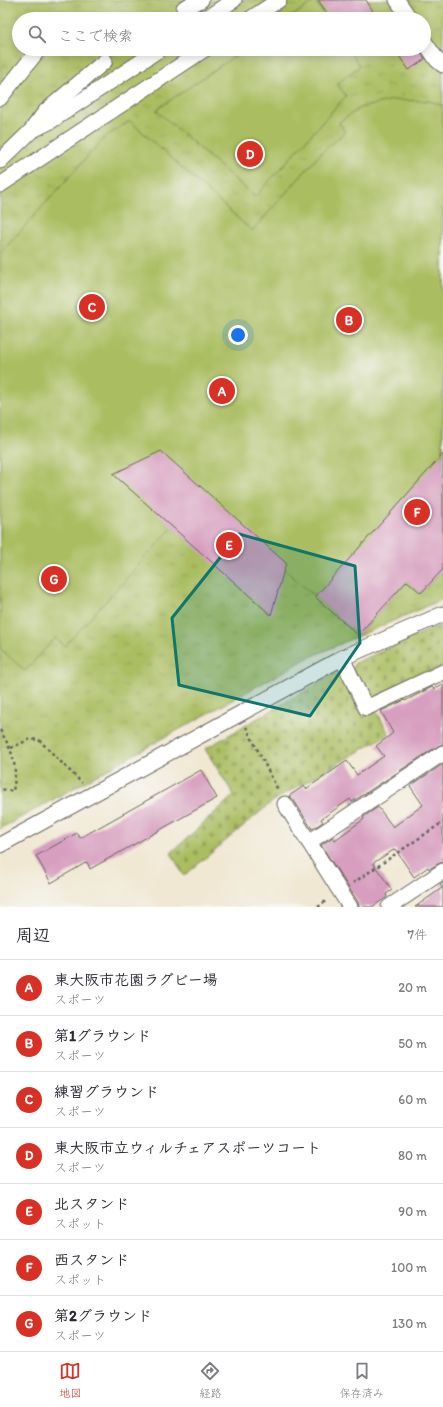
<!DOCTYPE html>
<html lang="ja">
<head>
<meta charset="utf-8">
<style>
  :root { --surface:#fff; --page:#f7f7f7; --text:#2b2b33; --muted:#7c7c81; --line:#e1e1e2; --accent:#d93025 }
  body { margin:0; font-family:Itim,"Klee One",sans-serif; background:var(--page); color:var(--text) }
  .you { position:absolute; left:238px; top:335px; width:14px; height:14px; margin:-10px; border:3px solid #fff; border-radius:50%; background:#1a73e8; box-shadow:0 0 0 6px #1a73e833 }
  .badge { display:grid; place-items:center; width:26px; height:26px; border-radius:50%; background:var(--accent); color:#fff; font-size:13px; font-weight:700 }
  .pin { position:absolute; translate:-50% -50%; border:2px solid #fff; box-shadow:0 1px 4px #0006 }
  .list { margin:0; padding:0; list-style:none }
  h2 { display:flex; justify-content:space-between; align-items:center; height:52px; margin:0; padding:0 16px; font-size:17px }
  h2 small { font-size:13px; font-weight:400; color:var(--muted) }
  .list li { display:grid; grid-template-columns:26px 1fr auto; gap:12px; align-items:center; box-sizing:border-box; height:56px; padding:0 16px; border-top:1px solid var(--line) }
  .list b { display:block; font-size:15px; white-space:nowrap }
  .list p { margin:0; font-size:13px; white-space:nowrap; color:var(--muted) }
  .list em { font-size:13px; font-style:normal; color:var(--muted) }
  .icon { flex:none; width:22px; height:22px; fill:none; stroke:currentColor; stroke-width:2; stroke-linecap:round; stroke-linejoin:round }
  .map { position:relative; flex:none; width:443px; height:907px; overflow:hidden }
  .search { position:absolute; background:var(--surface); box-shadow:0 2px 10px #0003; left:12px; right:12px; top:12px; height:44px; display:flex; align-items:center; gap:10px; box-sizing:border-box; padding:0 14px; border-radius:22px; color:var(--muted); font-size:15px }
  .sheet { height:444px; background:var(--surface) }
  nav { display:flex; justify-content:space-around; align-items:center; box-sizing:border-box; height:56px; border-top:1px solid var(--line); background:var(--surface); font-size:11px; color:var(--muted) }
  nav a { display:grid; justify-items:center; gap:2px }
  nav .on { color:var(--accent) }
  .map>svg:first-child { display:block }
</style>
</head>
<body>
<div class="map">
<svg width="443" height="907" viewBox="0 0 443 907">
  <defs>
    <pattern id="cemetery-stones" width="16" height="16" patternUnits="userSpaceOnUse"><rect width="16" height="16" fill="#aabd61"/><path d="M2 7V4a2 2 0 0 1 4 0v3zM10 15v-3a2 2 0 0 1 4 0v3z" fill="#92a254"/></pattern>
    <pattern id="park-tufts" width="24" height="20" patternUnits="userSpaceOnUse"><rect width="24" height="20" fill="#aabd61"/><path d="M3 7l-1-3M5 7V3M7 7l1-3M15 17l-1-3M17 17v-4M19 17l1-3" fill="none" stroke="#92a254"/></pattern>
  </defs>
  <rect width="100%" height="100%" fill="#f6f6f2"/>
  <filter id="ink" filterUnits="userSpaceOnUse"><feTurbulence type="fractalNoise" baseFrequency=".025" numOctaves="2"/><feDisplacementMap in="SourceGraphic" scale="8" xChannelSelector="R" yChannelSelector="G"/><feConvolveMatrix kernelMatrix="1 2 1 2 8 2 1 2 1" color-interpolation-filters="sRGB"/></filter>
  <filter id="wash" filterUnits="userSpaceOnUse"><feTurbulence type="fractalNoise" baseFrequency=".012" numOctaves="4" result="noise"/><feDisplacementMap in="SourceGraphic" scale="16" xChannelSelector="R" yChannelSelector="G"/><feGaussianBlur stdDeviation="0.9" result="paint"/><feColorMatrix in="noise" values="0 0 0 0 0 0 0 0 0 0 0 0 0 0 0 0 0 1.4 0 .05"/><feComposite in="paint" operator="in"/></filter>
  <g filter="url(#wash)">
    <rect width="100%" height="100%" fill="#f1e8d3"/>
    <g fill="url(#cemetery-stones)" stroke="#636c3e">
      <polygon points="443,624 443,666 373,698 365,695 352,669 355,663"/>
      <polygon points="334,674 344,675 363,716 376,710 389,734 273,801 184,876 171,853 234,795 205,749"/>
    </g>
    <path fill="url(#park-tufts)" stroke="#636c3e" fill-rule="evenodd" d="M 0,0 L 443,0 L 443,599 L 306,659 L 0,829 ZM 19,19 L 424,19 L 424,49 L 19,49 Z"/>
    <g fill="#aabd61" stroke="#636c3e">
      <polygon points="315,1 327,19 288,19"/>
      <polygon points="245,49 348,49 360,66 337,84 346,96 255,197 156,110"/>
      <polygon points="392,100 430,101 443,106 443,569 421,593 407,581 358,635 284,569 173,527 65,646 55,638 25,671 0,648 0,254 106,136 130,121 252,231 324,150 345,132 339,122 360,108"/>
    </g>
    <g id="blocks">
      <g fill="#d79ebf">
        <polygon points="318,0 366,0 373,11 362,19 331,19"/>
        <polygon points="394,49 419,49 425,59 409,70"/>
        <polygon points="161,451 286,563 271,615 113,474"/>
        <polygon points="443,454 443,569 421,593 407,581 358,635 315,597"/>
        <polygon points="443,684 443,744 438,746 352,802 350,799 321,819 323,822 312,829 293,799 289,796 304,786 306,789 347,761 357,775 384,756 376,746 393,733 381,711 405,700 405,701 432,687 434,689"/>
        <polygon points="443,764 443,862 438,864 429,869 428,867 414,877 395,849 373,863 392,890 386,894 387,897 372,907 359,907 358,902 321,845 333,837 335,840 364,819 363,817 378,807 393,827 423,805 410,786"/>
        <polygon points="201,770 217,798 90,869 87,862 51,883 36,856 77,833 80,838"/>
        <polygon points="443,882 443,907 415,907 442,888 440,884"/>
      </g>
    </g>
  </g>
  <g filter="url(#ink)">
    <use href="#blocks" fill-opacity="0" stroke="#67635c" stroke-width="1"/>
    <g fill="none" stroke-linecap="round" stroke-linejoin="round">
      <defs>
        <g id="street">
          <polyline points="397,0 410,19"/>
          <polyline points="184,8 201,0"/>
          <polyline points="205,19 234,0"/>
          <polyline points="250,19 279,0"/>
          <polyline points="424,41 437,60 443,65"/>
          <polyline points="0,98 39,49"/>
          <polyline points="33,128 46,111 105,61"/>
          <polyline points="0,161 31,131 51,121 160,49"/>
          <polyline points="0,185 205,49"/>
          <polyline points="342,658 366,708 443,672"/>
          <polyline points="285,804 350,907"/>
          <polyline points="309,842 443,753"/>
          <polyline points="0,845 342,658 443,614"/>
          <polyline points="389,907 443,871"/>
        </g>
      </defs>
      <use href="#street" stroke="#67635c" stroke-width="17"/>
      <g stroke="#67635c" stroke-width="2.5" stroke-dasharray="3 3" stroke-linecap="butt">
        <polyline points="246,727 278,790"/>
        <path d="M 0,730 C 13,752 18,765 13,791 L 0,789"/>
        <polyline points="11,748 30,739 39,740 82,783"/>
        <polyline points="353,883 443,822"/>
        <polyline points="318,907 327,900"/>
      </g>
      <use href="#street" stroke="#fff" stroke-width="15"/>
    </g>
  </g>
  <path fill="#0f766e" fill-opacity="0.2" stroke="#0f766e" stroke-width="3" stroke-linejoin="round" d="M 239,534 L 355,566 L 360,643 L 310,716 L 179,685 L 172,618 Z"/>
</svg>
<div class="you"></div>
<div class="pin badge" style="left:222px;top:391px">A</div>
<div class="pin badge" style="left:349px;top:320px">B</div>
<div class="pin badge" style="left:92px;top:307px">C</div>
<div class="pin badge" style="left:250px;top:154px">D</div>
<div class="pin badge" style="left:229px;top:545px">E</div>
<div class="pin badge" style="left:417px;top:512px">F</div>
<div class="pin badge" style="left:54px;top:579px">G</div>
<div class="search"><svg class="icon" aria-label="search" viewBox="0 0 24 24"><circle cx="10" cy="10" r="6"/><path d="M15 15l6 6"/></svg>ここで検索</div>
</div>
<section class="sheet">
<h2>周辺<small>7件</small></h2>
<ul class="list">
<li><span class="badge">A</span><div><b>東大阪市花園ラグビー場</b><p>スポーツ</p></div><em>20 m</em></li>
<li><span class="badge">B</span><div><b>第1グラウンド</b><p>スポーツ</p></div><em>50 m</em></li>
<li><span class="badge">C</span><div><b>練習グラウンド</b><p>スポーツ</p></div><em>60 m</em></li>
<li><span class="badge">D</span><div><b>東大阪市立ウィルチェアスポーツコート</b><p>スポーツ</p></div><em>80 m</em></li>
<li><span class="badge">E</span><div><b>北スタンド</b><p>スポット</p></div><em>90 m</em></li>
<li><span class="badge">F</span><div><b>西スタンド</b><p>スポット</p></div><em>100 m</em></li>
<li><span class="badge">G</span><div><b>第2グラウンド</b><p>スポーツ</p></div><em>130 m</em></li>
</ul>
</section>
<nav>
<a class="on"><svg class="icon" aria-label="map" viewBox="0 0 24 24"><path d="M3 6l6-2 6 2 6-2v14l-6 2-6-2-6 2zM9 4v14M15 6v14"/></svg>地図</a>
<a><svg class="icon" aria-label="directions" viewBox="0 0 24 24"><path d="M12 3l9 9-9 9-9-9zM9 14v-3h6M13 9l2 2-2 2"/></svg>経路</a>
<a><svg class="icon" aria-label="saved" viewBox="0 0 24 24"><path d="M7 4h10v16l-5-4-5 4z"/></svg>保存済み</a>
</nav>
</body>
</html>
